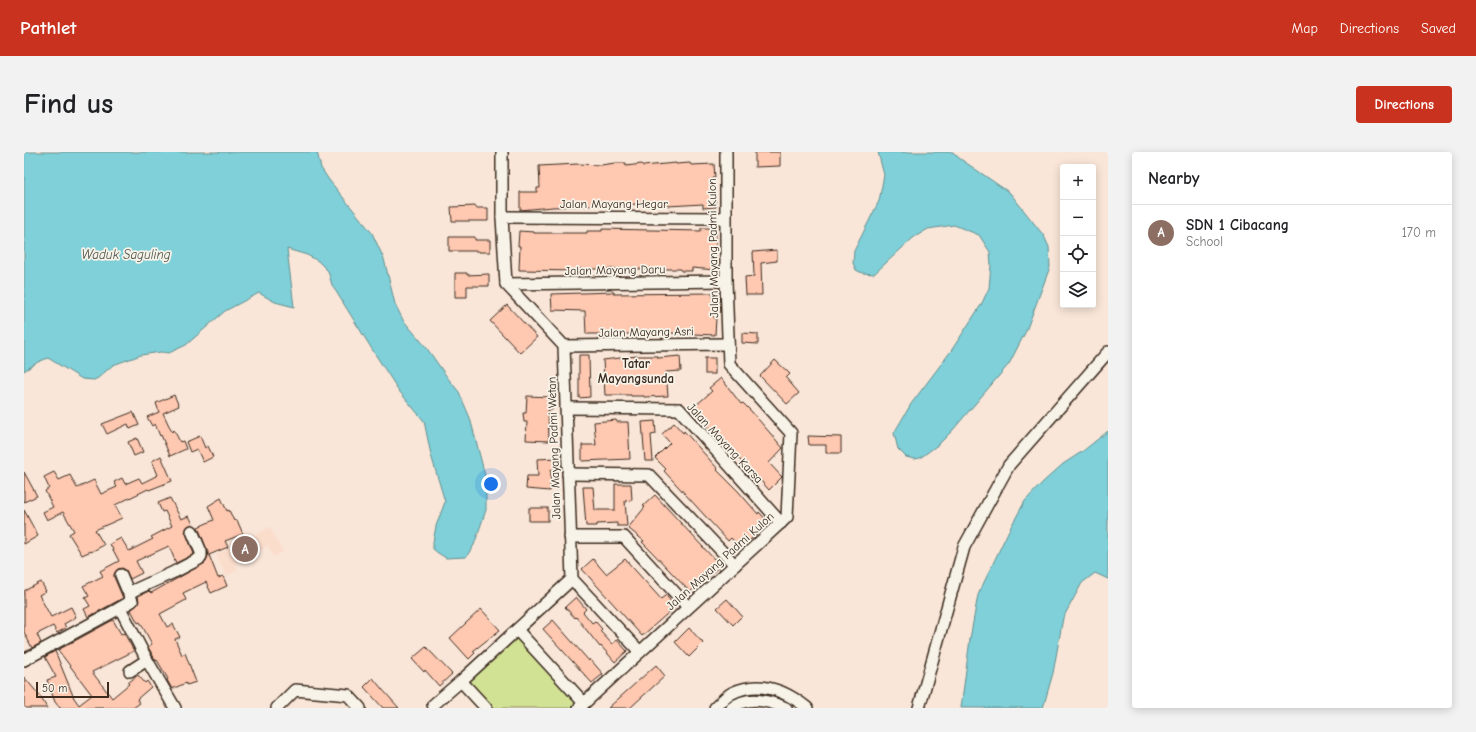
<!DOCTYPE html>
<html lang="en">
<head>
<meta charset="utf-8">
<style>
  :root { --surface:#fff; --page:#f2f2f2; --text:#202124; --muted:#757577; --line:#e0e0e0; --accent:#c8321e }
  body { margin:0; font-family:"Comic Neue",sans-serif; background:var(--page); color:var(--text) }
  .controls { position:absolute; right:12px; top:12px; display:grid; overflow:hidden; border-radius:4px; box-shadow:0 2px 10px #0003 }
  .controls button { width:36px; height:36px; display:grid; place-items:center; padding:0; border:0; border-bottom:1px solid var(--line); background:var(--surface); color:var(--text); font:20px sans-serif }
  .scale { position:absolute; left:12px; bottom:10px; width:73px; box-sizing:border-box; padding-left:4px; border:2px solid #3b2a1e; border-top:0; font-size:11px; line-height:14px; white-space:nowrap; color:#3b2a1e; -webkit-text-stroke:3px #f7f3e8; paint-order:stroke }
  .you { position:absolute; left:467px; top:332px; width:14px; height:14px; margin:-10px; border:3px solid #fff; border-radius:50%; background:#1a73e8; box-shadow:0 0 0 6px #1a73e833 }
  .badge { display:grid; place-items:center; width:26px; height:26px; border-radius:50%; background:var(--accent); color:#fff; font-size:13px; font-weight:700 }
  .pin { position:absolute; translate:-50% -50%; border:2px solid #fff; box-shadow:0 1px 4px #0006 }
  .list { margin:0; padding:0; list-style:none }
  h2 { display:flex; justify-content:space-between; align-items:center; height:52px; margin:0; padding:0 16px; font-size:17px }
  h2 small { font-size:13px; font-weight:400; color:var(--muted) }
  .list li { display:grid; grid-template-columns:26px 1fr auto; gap:12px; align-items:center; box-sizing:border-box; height:56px; padding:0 16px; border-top:1px solid var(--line) }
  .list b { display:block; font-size:15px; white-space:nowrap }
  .list p { margin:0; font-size:13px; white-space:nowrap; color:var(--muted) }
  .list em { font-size:13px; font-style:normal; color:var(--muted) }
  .icon { flex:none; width:22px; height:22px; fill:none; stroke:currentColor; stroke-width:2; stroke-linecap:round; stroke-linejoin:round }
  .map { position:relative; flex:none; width:1084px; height:556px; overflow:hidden; border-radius:4px }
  header { display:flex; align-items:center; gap:24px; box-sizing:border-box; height:56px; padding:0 20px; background:var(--accent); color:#fff }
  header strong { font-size:19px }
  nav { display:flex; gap:22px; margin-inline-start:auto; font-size:14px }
  .intro { display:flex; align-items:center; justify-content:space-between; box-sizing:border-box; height:96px; padding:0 24px }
  h1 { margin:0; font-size:28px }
  .button { padding:10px 18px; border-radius:4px; background:var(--accent); color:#fff; font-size:14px; font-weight:700 }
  main { display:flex; gap:24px; padding:0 24px }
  aside { flex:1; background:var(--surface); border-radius:4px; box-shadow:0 2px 10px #0003 }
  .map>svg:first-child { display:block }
</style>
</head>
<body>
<header>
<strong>Pathlet</strong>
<nav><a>Map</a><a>Directions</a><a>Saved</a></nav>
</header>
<div class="intro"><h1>Find us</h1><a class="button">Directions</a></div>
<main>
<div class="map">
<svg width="1084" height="556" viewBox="0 0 1084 556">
  <rect width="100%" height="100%" fill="#f9e6d8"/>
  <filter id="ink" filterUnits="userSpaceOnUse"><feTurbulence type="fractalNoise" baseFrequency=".025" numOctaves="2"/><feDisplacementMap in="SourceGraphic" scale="8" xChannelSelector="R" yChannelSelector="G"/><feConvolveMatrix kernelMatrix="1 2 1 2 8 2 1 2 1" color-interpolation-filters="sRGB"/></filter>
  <g filter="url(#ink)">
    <polygon fill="#fbddcc" points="246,375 259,400 250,405 244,394 211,411 214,418 202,424 192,403"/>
    <polygon fill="#d2e295" stroke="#86865a" points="491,483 553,550 547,556 468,556 442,529"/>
    <g fill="#7fd0d9" stroke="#648e8e">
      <polygon points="0,0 293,0 297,16 305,28 348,81 360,107 371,152 379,168 402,195 423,225 435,240 446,266 462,327 462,358 450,393 442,405 422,406 414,401 409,397 409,390 412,374 421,350 407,303 400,269 375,239 351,202 308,133 304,119 294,109 283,103 263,97 270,155 251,150 235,141 201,159 162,193 145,201 137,200 117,203 89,213 74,226 70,228 58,227 24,206 14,210 0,219"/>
      <polygon points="854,0 929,0 935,6 986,41 1020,84 1025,95 1026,115 1002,179 985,212 928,279 915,292 896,306 891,307 882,305 874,297 870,281 887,252 927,199 957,153 965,136 967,113 966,100 955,83 930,73 904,77 889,86 850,122 838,121 832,118 829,111 830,99 855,49 860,23"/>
      <polygon points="1084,279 1084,427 1071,421 1058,431 1039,466 1029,521 1019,556 937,556 946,487 954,443 984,380 1001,349 1019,330 1039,312 1059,299"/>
    </g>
    <g fill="#ffc8b1" stroke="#3b2a1e">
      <polygon points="731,0 756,0 756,14 731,15"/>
      <polygon points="591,11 602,11 602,14 618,12 619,14 652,11 652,12 666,11 667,13 690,12 691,26 689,26 692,55 679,56 679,52 644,54 643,51 529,55 496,58 496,40 513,40 513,36 516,36 515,14 554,12 577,13"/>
      <polygon points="452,54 452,56 464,56 464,69 428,69 427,55"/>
      <polygon points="677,76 692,76 692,118 668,116 668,119 657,119 657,117 553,117 553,119 495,118 496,94 494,94 495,79 510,80 510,81 563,81 563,79 578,79 578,77 677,79"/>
      <polygon points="425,85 451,85 451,88 466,88 466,100 455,100 455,99 425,99"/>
      <polygon points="753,98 753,109 737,111 738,143 722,143 721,125 730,124 729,100"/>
      <polygon points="431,121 443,121 443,123 465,122 465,134 443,134 443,145 431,145"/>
      <polygon points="590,140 590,142 689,141 690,166 692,166 691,183 625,180 625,182 562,182 561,159 528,158 527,142"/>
      <polygon points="483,153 513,185 496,201 466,169"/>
      <polygon points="718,181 734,182 734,192 718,191"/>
      <polygon points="555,203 565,203 566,245 555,246"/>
      <polygon points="613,204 634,204 634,206 656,204 657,219 642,220 644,244 620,245 620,244 607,244 607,243 581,243 579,208"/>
      <rect x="681" y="206" width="10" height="16"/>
      <polygon points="751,208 766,222 762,226 775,241 763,252 736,224"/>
      <polygon points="697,226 717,252 719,251 727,259 759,296 745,311 758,325 745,338 730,321 728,322 711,302 682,273 669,256 688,239 685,236"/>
      <polygon points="150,243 155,254 139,261 148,280 150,278 156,290 159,289 162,297 146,304 137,283 136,284 131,272 128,274 123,265 135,260 132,251"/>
      <polygon points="503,244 528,245 528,258 524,258 525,289 502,288 503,270 500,270 499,261 502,261"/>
      <polygon points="109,260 115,273 106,277 104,272 83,282 78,272"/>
      <polygon points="592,268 593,270 604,270 606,307 558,309 558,293 572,293 570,270"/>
      <polygon points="631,269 632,282 627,283 629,309 621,309 618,270"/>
      <polygon points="650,271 659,281 660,279 685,307 694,317 693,318 714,339 734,362 735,360 745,371 717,396 707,386 704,389 640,319 642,317 631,306 646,291 638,282"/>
      <polygon points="176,284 181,296 184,294 189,305 179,310 173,297 166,300 162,290"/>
      <polygon points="784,284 817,285 817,301 802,301 802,293 785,293"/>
      <polygon points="113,286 119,300 110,304 104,290"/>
      <polygon points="137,304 148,329 125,338 124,337 91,353 98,366 71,378 80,393 67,400 67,399 58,403 45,382 50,379 39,360 23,368 19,360 29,355 21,339 25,336 20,325 30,320 35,328 46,323 53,336 70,328 77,342 93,335 90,330 98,326 101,332 115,326 118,331 134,323 128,309"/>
      <polygon points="533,306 533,318 527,318 526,339 502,337 503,324 514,324 513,307"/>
      <polygon points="0,320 13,344 0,350"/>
      <polygon points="591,332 607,332 608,348 601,349 603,374 593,374 593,371 573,372 573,374 562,374 559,335 569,335 571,358 591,358"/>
      <polygon points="631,343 690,407 691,406 697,413 666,440 625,397 618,390 620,389 604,376 621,355 619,354"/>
      <polygon points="146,346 157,367 165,364 169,372 163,375 161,379 170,402 152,411 145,394 112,409 118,421 106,427 102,418 98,416 94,417 90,422 90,425 99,446 64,465 60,457 66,454 61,446 65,444 59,434 79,424 76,419 95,409 86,392 97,386 105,399 129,387 127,385 148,374 141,359 138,360 134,351"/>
      <polygon points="197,346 203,359 205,358 210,369 213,368 219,382 201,389 204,395 185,403 194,426 199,424 203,434 187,441 182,430 159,441 162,448 136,462 143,475 149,472 156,485 151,487 158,503 161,501 172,530 163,533 162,531 148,537 143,528 144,527 133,508 132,509 124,495 128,492 116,470 114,471 107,458 114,452 115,449 114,444 125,439 127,441 181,411 184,404 184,400 174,375 190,368 184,354"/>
      <rect x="505" y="356" width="19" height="13"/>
      <polygon points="0,358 14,384 0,392"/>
      <polygon points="569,407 582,422 601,407 637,447 642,443 651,455 618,484 558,417"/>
      <polygon points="17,430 22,439 15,443 27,465 47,455 52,465 40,472 42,476 33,481 29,474 13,482 17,491 8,496 0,480 0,439"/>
      <polygon points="552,445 562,457 559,460 568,471 571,469 578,477 576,479 588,492 593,488 603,499 591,510 577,494 576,495 552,465 551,466 541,455"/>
      <polygon points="703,447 718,464 709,473 693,456"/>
      <polygon points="457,457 476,478 449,499 451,501 445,507 426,486"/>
      <polygon points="89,468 97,482 100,481 110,499 68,520 88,546 105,532 104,531 114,523 121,531 123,529 127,535 113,547 116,551 109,556 36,556 31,550 23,528 32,525 21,505 31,499 50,546 55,553 68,543 34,498"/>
      <polygon points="529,468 565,509 566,507 579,522 568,531 519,477"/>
      <polygon points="665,476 679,491 665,505 651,490"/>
      <polygon points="402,495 428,522 415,534 401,518 400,520 388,507"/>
      <polygon points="632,513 641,524 619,544 606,556 584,556"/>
      <polygon points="0,525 16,544 23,556 0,556"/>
      <polygon points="349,526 358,537 375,556 359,556 340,535"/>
    </g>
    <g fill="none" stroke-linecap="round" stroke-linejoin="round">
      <defs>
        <g id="minor">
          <polyline points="478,65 701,66"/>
          <polyline points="482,132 702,129"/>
          <polyline points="540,194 704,192"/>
          <polyline points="542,256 655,257 757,371"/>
          <polyline points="544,322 625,323 711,413"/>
          <polyline points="546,385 600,385 664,455"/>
          <polyline points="548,427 616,500"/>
          <polyline points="106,440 150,420 175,407 177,404 177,400 168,379"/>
          <polyline points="96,456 108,449 97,423"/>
          <polyline points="493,478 560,551"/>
          <polyline points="0,508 96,456 123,508 151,556"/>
          <polyline points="106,519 123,508"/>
          <polyline points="437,529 462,556"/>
          <polyline points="409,553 437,529 548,427 540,194 482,132 478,65 478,0"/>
          <polyline points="253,556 271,538 324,543 336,556"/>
          <polyline points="555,556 763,365 767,281 705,212 702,129 702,0"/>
          <path d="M 691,556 C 696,551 702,544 708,541 C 735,528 761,538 783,556"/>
          <path d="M 708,556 C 723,543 746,549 762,556"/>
          <polyline points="895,556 940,395 985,313 1084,200"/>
        </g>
      </defs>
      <use href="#minor" stroke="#3b2a1e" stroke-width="14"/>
      <use href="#minor" stroke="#f7f3e8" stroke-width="11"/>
    </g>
  </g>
  <g text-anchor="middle" stroke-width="3.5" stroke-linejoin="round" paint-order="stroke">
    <g font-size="12" fill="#3b2a1e" stroke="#f7f3e8">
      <text x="590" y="56">Jalan Mayang Hegar</text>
      <text transform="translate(689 96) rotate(-91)" y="4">Jalan Mayang Padmi Kulon</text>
      <text transform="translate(591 118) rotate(-1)" y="4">Jalan Mayang Daru</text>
      <text transform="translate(622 180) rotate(-1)" y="4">Jalan Mayang Asri</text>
      <text transform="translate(701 291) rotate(47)" y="4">Jalan Mayang Karsa</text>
      <text transform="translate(530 296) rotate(-92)" y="4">Jalan Mayang Padmi Wetan</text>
      <text transform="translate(696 409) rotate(-42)" y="4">Jalan Mayang Padmi Kulon</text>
    </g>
    <g font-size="13" font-style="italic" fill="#4c544d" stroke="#f7f3e8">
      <text x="102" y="107">Waduk Saguling</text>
    </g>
    <g font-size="13" font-weight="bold" fill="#3b2a1e" stroke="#f7f3e8">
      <text x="612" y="216">Tatar<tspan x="612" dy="15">Mayangsunda</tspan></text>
    </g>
  </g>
</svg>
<div class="controls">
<button>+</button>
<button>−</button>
<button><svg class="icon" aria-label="locate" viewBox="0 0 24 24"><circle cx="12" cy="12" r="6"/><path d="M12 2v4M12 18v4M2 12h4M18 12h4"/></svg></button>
<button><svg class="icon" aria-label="layers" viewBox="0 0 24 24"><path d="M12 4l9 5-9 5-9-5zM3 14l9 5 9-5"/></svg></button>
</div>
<div class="scale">50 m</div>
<div class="you"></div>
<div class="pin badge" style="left:221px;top:397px;background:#8d6e63">A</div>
</div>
<aside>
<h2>Nearby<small></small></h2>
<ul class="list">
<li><span class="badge" style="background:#8d6e63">A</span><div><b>SDN 1 Cibacang</b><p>School</p></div><em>170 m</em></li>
</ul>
</aside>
</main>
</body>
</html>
